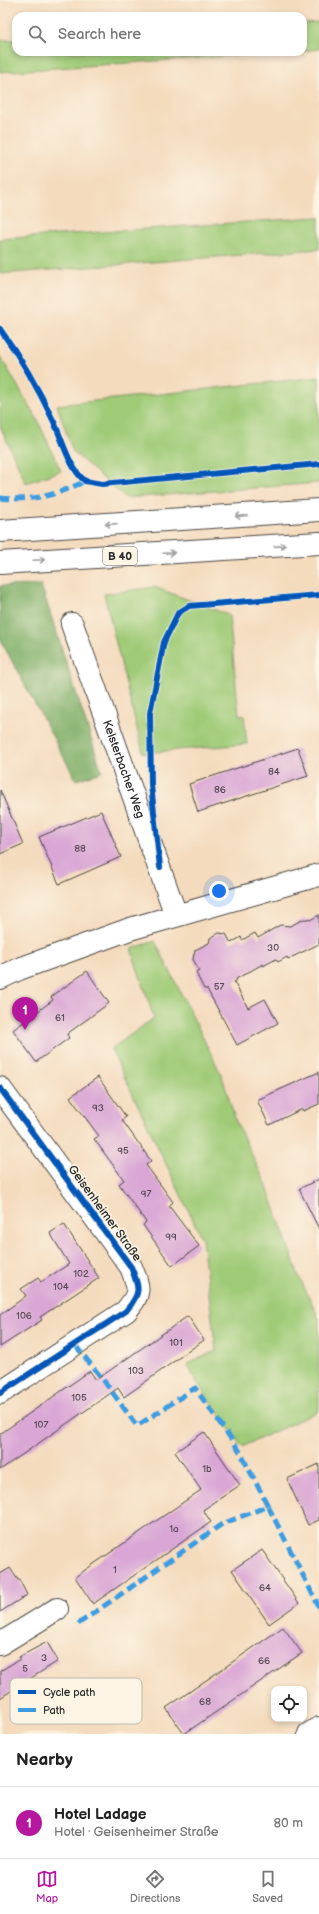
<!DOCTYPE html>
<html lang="en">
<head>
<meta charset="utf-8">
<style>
  :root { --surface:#fff; --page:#f6f6f6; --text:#222; --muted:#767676; --line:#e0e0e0; --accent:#b5179e }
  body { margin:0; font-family:"Balsamiq Sans",sans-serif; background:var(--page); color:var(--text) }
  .controls { position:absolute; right:12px; bottom:12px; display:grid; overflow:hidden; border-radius:8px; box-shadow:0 2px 6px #0003 }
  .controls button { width:36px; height:36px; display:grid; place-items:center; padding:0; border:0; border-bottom:1px solid var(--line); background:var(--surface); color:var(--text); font:20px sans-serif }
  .you { position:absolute; left:219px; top:891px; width:14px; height:14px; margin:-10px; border:3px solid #fff; border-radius:50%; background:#1a73e8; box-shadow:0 0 0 6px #1a73e833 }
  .badge { display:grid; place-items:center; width:26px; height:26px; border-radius:50%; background:var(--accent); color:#fff; font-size:13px; font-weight:700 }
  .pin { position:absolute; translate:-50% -33px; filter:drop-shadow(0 1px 2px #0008) }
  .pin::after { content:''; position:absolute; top:21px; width:14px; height:12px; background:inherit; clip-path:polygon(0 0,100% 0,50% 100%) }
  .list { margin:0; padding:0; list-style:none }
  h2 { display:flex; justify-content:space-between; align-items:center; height:52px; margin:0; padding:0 16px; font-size:17px }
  h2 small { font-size:13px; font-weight:400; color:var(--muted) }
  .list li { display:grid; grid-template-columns:26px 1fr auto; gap:12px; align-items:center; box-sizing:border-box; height:72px; padding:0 16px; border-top:1px solid var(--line) }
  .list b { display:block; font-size:15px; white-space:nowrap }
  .list p { margin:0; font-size:13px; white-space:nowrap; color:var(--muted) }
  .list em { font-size:13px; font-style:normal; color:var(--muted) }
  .icon { flex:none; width:22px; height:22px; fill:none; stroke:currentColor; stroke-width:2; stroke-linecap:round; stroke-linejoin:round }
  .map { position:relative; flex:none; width:319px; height:1734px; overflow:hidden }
  .search { position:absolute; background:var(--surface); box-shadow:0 2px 6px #0003; left:12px; right:12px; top:12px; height:44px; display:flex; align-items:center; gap:10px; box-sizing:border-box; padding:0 14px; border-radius:12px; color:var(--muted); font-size:15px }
  .sheet { height:124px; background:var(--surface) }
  nav { display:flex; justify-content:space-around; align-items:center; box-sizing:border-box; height:56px; border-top:1px solid var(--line); background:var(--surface); font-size:11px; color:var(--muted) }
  nav a { display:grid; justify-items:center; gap:2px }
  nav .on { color:var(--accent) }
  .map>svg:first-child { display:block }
</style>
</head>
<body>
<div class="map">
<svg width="319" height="1734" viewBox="0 0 319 1734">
  <rect width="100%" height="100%" fill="#fcf5e5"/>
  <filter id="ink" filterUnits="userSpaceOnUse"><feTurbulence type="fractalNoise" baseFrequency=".025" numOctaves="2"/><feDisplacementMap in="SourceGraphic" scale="8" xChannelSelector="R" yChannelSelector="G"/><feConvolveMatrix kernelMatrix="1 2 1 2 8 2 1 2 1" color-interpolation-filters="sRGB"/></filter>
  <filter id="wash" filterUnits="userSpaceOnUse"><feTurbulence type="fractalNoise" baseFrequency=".012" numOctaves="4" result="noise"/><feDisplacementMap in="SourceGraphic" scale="16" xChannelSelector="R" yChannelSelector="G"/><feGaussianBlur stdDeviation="0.9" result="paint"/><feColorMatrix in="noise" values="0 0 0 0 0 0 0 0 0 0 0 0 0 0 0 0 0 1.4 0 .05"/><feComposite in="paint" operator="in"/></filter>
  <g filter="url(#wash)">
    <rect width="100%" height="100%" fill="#f4dbbe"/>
    <g fill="#9fcb77" stroke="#657b51">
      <polygon points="319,22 319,49 303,51 303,23"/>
      <polygon points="0,40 16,40 16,52 284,52 0,72"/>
      <polygon points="319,217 319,249 0,274 0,239"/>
      <polygon points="0,356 37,419 61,471 26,483 0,426"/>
      <polygon points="319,377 319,483 126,498 73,452 57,405"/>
      <polygon points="154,587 229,615 239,715 244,716 247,744 143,753 104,594"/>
      <polygon points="155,941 222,1076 236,1122 266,1184 298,1274 319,1319 319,1411 242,1447 196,1381 187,1364 216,1351 202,1239 111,1049 154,1018 131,949"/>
    </g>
    <polygon fill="#7faf68" stroke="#556d4a" points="41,585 102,772 76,780 0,639 0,586"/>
    <g id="blocks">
      <g fill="#d9a6d5">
        <polygon points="298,748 308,776 198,812 189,784"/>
        <polygon points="0,790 23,844 0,854"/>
        <polygon points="101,811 121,857 59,884 39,837"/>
        <polygon points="319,915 319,944 288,959 287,957 278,962 276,959 263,966 263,964 236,979 237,980 234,982 248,1008 265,999 278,1023 237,1045 207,989 204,989 196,973 199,971 193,959 195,950 209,943 210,938 219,933 226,934 231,943 241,937 242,940 255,933 258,938 280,925 290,926 304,919 310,920"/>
        <polygon points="87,971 109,1003 67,1034 69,1038 36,1062 13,1030 53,1000 51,997"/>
        <polygon points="319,1072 319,1104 303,1111 302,1109 269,1125 257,1100"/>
        <polygon points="98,1077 126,1117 122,1120 151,1161 146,1165 173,1202 169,1206 199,1246 172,1266 143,1225 146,1222 119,1184 124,1180 94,1139 99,1136 70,1097"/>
        <polygon points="319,1179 319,1229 299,1189"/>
        <polygon points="64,1224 99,1278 40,1317 42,1320 0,1347 0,1315 26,1296 21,1289 38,1278 41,1282 69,1264 50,1233"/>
        <polygon points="188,1316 204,1340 124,1397 118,1388 0,1470 0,1434 90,1371 96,1380"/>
        <polygon points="204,1432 240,1485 203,1510 211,1522 93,1604 75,1577 201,1490 175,1452"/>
        <polygon points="319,1464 319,1520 308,1525 287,1479"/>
        <polygon points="262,1550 299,1603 269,1624 232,1570"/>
        <polygon points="10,1568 18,1580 19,1579 27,1595 0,1612 0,1574"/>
        <polygon points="283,1627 302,1653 184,1734 166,1708"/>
        <polygon points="47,1642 58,1661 0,1698 0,1671 20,1659 19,1657"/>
      </g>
    </g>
  </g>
  <g filter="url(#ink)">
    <use href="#blocks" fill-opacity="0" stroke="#494541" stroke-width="1"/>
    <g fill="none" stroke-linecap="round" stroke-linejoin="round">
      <defs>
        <g id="minor">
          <path id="s1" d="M 72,624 L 176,915"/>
          <polyline points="0,978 19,969 130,929 319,875"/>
          <path d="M 0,1088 L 131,1267 C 140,1289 141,1293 126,1311 L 0,1393"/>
          <polyline points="0,1644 57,1609"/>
          <polyline points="309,1734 319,1728"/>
        </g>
        <g id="highway">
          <polyline points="0,531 319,510"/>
          <polyline points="0,563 319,543"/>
        </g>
      </defs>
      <use href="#minor" stroke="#494541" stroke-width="24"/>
      <use href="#highway" stroke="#494541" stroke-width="24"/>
      <use href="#minor" stroke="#fff" stroke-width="22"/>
      <use href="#highway" stroke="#fff" stroke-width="22"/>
      <g stroke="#3d9ce1" stroke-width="5" stroke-dasharray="10 5" stroke-linecap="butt">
        <path d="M 0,498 C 33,501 55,496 85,481"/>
        <polyline points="75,1345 101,1377 137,1426 195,1388 239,1450 268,1506 222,1524 78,1624"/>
        <polyline points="268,1506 319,1607"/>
      </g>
      <defs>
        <g id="cycleway">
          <path d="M 0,329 C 21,358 39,390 54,422 C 63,441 69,468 85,481 L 102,484 L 319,464"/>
          <polyline points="160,867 151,785 150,713 164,642 178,613 189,606 319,595"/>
          <path d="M 0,1088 L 131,1267 C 140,1289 141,1293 126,1311 L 0,1393"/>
        </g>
      </defs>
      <use href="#cycleway" stroke="#fcf5e5" stroke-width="8"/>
      <use href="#cycleway" stroke="#0057b8" stroke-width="6"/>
    </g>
    <defs><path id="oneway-shaft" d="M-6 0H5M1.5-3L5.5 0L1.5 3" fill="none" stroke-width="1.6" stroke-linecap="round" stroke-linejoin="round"/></defs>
    <g stroke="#a0a0a0">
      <use href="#oneway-shaft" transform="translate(241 516) rotate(176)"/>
      <use href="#oneway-shaft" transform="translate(111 524) rotate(176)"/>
      <use href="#oneway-shaft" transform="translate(280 546) rotate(-4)"/>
      <use href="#oneway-shaft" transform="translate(169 553) rotate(-3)"/>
      <use href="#oneway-shaft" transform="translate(39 560) rotate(-3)"/>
    </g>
  </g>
  <g text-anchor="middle" stroke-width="3.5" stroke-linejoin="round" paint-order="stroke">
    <g font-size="10" fill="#564a56">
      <text x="274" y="775">84</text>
      <text x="220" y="793">86</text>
      <text x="80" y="852">88</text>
      <text x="273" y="951">30</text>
      <text x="219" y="990">57</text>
      <text x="60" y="1021">61</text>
      <text x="98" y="1111">93</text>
      <text x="123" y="1154">95</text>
      <text x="146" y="1197">97</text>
      <text x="171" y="1240">99</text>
      <text x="81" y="1277">102</text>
      <text x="61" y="1290">104</text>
      <text x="24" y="1319">106</text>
      <text x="176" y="1346">101</text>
      <text x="136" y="1374">103</text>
      <text x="79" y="1401">105</text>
      <text x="41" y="1428">107</text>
      <text x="207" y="1472">1b</text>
      <text x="174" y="1532">1a</text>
      <text x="115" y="1573">1</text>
      <text x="265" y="1591">64</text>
      <text x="44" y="1661">3</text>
      <text x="264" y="1664">66</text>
      <text x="25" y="1672">5</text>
      <text x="205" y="1705">68</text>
    </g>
    <rect fill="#fcf5e5" stroke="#6a6863" stroke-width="1" x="103" y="547" width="34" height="18" rx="3"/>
    <g font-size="11" font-weight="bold" fill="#2b2b2b">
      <text x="120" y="560">B 40</text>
    </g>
    <g font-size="12" fill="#2b2b2b" stroke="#fcf5e5">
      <text dy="4" stroke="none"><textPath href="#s1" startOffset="154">Kelsterbacher Weg</textPath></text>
      <text transform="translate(105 1213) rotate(54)" y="4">Geisenheimer Straße</text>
    </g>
  </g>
  <rect x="10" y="1678" width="132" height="46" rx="6" fill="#fcf5e5" stroke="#bdb8ad" stroke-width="1"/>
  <rect x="18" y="1690" width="18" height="4" fill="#0057b8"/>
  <rect x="18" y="1708" width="18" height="4" fill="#3d9ce1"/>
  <g font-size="11" fill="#2b2b2b">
    <text x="43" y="1696">Cycle path</text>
    <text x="43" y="1714">Path</text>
  </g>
</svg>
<div class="controls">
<button><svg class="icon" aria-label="locate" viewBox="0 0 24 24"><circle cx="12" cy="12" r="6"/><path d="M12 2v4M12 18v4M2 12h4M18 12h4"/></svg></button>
</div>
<div class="you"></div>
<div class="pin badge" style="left:25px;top:1030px">1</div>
<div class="search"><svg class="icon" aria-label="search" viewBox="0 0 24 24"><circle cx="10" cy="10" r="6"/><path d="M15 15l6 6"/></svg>Search here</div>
</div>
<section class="sheet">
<h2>Nearby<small></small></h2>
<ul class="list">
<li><span class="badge">1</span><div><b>Hotel Ladage</b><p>Hotel · Geisenheimer Straße</p></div><em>80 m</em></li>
</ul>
</section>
<nav>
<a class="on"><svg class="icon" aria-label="map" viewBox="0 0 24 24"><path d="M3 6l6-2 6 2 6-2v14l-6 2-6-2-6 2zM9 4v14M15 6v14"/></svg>Map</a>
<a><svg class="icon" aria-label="directions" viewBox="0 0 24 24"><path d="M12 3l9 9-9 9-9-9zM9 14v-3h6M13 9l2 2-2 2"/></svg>Directions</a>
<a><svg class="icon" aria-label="saved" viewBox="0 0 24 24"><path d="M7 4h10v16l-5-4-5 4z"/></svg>Saved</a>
</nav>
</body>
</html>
